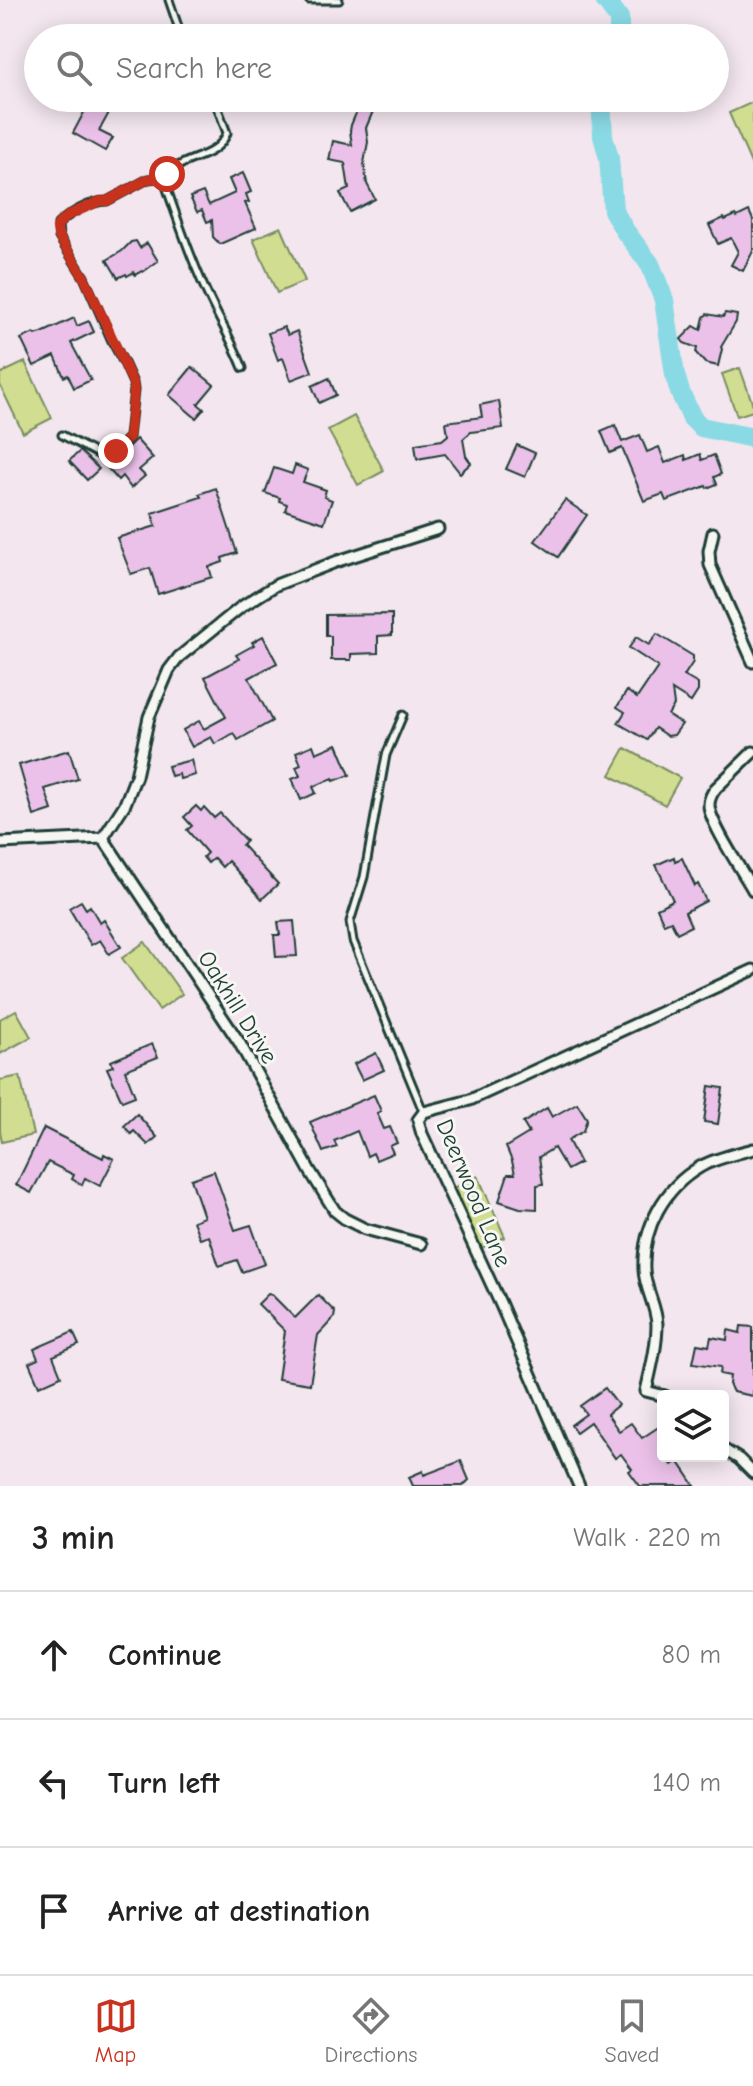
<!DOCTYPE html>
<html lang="en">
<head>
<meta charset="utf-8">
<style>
  :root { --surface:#fff; --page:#f2f2f2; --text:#222; --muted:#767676; --line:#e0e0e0; --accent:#c8321e }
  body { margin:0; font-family:"Comic Neue",sans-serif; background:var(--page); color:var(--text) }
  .controls { position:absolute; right:24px; bottom:24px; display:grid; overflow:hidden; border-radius:8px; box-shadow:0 4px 20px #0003 }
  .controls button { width:72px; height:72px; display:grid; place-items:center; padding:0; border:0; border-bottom:2px solid var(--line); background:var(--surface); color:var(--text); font:40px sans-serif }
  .stop { position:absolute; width:24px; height:24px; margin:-18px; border:6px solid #c8321e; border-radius:50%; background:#fff }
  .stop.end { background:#c8321e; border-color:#fff; box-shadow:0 2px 8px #0008 }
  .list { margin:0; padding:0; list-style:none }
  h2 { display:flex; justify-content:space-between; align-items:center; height:104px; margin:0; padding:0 32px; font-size:34px }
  h2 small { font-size:26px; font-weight:400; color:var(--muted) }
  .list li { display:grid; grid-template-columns:52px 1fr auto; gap:24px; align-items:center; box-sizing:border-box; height:128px; padding:0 32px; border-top:2px solid var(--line) }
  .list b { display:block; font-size:30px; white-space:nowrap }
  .list em { font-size:26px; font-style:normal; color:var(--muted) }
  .icon { flex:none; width:44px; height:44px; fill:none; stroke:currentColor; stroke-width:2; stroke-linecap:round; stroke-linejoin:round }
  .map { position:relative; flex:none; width:753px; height:1486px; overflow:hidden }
  .search { position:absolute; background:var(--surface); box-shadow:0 4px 20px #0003; left:24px; right:24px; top:24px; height:88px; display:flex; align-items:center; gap:20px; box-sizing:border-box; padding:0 28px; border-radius:44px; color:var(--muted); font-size:30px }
  .sheet { height:488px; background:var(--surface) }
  nav { display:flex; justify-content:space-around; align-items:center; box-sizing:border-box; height:112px; border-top:2px solid var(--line); background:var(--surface); font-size:22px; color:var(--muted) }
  nav a { display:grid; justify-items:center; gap:4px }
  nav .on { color:var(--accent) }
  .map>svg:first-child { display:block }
</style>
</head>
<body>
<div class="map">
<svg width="753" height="1486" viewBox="0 0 753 1486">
  <rect width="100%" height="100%" fill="#f3e6ef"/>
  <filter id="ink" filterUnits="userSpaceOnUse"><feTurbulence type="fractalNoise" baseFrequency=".0125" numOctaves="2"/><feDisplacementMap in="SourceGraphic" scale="16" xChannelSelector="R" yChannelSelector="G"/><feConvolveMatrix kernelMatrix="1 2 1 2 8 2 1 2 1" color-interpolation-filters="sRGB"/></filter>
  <g filter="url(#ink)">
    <g fill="#d1dd90" stroke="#788d62" stroke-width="2">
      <polygon points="753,102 753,168 729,113"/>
      <polygon points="281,227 305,281 277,293 253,239"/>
      <polygon points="25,362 52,418 23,433 0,385 0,374"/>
      <polygon points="740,368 753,405 753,411 737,416 722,374"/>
      <polygon points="354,416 384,471 358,485 328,430"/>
      <polygon points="625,748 680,778 665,805 610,775"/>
      <polygon points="145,942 182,994 159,1010 122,958"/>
      <polygon points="16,1010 31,1037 0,1054 0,1019"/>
      <polygon points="20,1076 33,1135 2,1142 0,1131 0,1080"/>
      <polygon points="478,1176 505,1237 480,1249 453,1188"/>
    </g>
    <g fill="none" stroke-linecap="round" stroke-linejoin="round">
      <g stroke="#89dae4" stroke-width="20">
        <polyline points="605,0 619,18 619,38"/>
        <polyline points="601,98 603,136 609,158 613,210 625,231 650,264 664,300 675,375 680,392 692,418 701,427 753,438"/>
      </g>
    </g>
    <g fill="#ebc1e9" stroke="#1f3d34" stroke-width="2">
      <polygon points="362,99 376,104 366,128 368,142 364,163 367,184 375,199 350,212 340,193 349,189 345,163 329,160 333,141 352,145 350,131 351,125"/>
      <polygon points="90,101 110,111 99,131 113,138 105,151 73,133"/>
      <polygon points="243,173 251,192 246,194 249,202 245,203 256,228 220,244 213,237 212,220 207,222 202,210 197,212 190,197 203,192 209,205 235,193 229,179"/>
      <polygon points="749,211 753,220 753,251 743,271 731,265 738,252 731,238 718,244 709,225 724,218 725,220 736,215 737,217"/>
      <polygon points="136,241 140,248 147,243 158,261 143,272 142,271 135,275 134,272 127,276 126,274 118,278 107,260 122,251 131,242"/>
      <polygon points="725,313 737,315 736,322 721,347 722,349 718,366 705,363 696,353 697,348 684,343 681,339 694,326 701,330 704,317 707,314 723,317"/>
      <polygon points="74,318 77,326 89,321 94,332 71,343 91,380 74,388 68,375 64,377 55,356 34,366 21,339 34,333 35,335 42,333"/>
      <polygon points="284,327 288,335 297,331 312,372 291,380 283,358 278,360 268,333"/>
      <polygon points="192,367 214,385 198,404 204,409 196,418 169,395"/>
      <polygon points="329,378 336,395 319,403 312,386"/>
      <polygon points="499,401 503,428 471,432 463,439 466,456 471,463 460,473 445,454 417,459 415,444 442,440 448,435 446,422 482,417 480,405"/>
      <polygon points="615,425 622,442 640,435 647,452 659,447 665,463 685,455 686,460 700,454 702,460 714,455 721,474 714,477 717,484 707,488 706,486 666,501 663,494 644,501 622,448 610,453 601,431"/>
      <polygon points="136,439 153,458 139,470 145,476 131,488 122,476 118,480 105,465 120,455"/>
      <polygon points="517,445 535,453 525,477 506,469"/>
      <polygon points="80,451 99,469 87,480 69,461"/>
      <polygon points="295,465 308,470 303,482 326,490 324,497 332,500 324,523 285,510 287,504 279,501 280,498 265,493 274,468 292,474"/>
      <polygon points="216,488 237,553 222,558 223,562 209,567 212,577 158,594 150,568 131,574 117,538 156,526 152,513 201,497 199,494"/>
      <polygon points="565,500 587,515 558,557 535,541"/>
      <polygon points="392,614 392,635 378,636 378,653 351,654 351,660 331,660 331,636 326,636 326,615"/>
      <polygon points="657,634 693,656 693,662 684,676 698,684 698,691 691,702 672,690 674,705 668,715 682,724 674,735 667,736 655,728 647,740 618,723 625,712 617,707 627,691 637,698 658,667 629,648 636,637 649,645"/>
      <polygon points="263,636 277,663 249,678 272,721 238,740 234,733 215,744 211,737 192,747 183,730 199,721 204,729 226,717 205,677 239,659 236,655 254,645 252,642"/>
      <polygon points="337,744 350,775 334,781 333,778 313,787 316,793 301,800 292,779 300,776 296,767 301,765 296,752 313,745 316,753"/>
      <polygon points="69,750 78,779 45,789 52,810 34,816 19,765"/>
      <polygon points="191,760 195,775 180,779 179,774 171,776 168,766"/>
      <polygon points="196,806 201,811 204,807 214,818 220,813 246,841 242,845 278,884 262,899 228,861 222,867 214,858 208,863 203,857 207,853 187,830 192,826 184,817"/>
      <polygon points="674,857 675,861 682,858 695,886 698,884 706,901 685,912 691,926 677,933 671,921 664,924 657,908 673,900 656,865"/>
      <polygon points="81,901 86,909 90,906 100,923 104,920 121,947 109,954 100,940 91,945 69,908"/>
      <polygon points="294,921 297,956 276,957 274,935 280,935 278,922"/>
      <polygon points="152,1044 158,1057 125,1070 135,1096 122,1101 107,1068 113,1066 111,1061"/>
      <polygon points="376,1053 384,1070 362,1080 354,1064"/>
      <polygon points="709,1086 723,1088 718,1124 704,1122"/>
      <polygon points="374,1095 381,1111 377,1113 384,1129 390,1127 397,1143 390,1146 393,1153 376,1160 373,1153 367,1156 357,1131 334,1141 337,1147 323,1152 310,1122"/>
      <polygon points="577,1103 587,1119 583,1131 568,1140 580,1163 567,1170 554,1148 539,1157 543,1184 537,1185 537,1209 520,1208 499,1201 508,1174 515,1174 512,1161 506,1147 529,1133 523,1123 547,1108 552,1117"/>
      <polygon points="137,1114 157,1137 148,1145 134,1131 131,1134 124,1126"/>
      <polygon points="44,1128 103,1158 104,1154 114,1159 100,1186 85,1178 82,1185 72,1179 74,1175 48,1162 31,1193 16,1185"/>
      <polygon points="214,1171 235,1230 251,1225 265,1264 242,1272 237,1260 219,1266 209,1236 200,1239 193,1221 204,1217 191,1179"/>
      <polygon points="268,1294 272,1295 295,1318 318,1295 335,1312 334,1318 318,1335 310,1384 278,1379 285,1331 258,1304"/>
      <polygon points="741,1326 753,1327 753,1396 733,1392 729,1384 730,1376 720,1374 721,1367 693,1363 697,1344 709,1346 711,1337 727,1340 728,1330 740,1333"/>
      <polygon points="73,1332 79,1345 53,1356 61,1376 39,1386 29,1363 38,1359 34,1349"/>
      <polygon points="605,1388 618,1405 607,1414 619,1431 631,1423 642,1438 663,1424 663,1456 665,1456 672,1465 678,1461 695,1486 640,1486 629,1471 632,1469 621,1454 615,1458 590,1422 576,1432 571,1425 586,1414 580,1406"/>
      <polygon points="461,1461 469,1480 463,1486 413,1486 409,1477 423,1471 424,1475"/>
    </g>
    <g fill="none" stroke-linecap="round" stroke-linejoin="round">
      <defs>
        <g id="lane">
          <polyline points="169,0 182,38"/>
          <polyline points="309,0 339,0"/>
          <path d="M 214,98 L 227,133 C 215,164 172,154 165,183 C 177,218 189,254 205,289 C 217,316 232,340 243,368"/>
          <path d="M 62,435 L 103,457 L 116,451 L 129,437 L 134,390 L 133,383 L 124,363 L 112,341 L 84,277 L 59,237 L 58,224 C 70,213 90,201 107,201 L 148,179 L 166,177"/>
          <polyline points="403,715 386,755 364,877 350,922 353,941 423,1111"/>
        </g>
        <g id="street">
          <polyline points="713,533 709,551 710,565 753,662"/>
          <path d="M 753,752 L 716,788 C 712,793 709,798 709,805 C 709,822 743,872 753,890"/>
          <polyline points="103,838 239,1042 310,1171 335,1211 345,1219 365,1229 421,1244"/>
          <polyline points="103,838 125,804 136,776 149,717 169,670 179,657 241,607 276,585 338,561 438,529"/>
          <polyline points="0,843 103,838"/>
          <path d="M 665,1396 L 646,1391 C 651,1369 657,1346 657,1324 C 656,1305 645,1289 644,1270 C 642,1228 664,1188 700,1167 C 716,1158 736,1154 753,1149"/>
          <polyline points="723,1449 739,1459 753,1473"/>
          <polyline points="579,1486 501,1305 422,1134 418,1120 424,1112 470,1100 753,970"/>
        </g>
      </defs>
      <use href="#lane" stroke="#1f3d34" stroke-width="11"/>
      <use href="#street" stroke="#1f3d34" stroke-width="15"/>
      <use href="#lane" stroke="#f6f6f2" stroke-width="5"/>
      <use href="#street" stroke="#f6f6f2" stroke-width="9"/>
    </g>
  </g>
  <g fill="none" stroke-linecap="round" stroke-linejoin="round" filter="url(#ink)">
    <polyline stroke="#c8321e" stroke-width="10" points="116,451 129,437 134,390 133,383 84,277 59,237 57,229 58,224 69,215 100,201 107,201 148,179 166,177 167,174"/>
  </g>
  <g text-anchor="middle" stroke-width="6" stroke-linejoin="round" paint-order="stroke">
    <g font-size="24" fill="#1f3d34" stroke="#f6f6f2">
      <text transform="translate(238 1007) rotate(58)" y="8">Oakhill Drive</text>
      <text transform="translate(474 1193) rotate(67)" y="8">Deerwood Lane</text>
    </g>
  </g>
</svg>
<div class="controls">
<button><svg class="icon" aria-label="layers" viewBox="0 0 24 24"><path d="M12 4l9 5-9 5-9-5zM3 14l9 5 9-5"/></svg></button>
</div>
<div class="stop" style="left:167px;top:174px"></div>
<div class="stop end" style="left:116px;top:451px"></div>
<div class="search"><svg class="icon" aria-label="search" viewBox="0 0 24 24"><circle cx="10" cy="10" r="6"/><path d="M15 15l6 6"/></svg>Search here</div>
</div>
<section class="sheet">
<h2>3 min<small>Walk · 220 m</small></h2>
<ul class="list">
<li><svg class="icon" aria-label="ahead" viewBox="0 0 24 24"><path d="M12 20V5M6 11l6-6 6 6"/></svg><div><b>Continue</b></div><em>80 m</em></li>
<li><svg class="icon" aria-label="left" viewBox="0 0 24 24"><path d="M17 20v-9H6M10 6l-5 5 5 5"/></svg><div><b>Turn left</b></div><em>140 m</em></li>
<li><svg class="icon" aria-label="arrive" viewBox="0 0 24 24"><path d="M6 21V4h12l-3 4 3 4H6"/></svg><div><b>Arrive at destination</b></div></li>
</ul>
</section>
<nav>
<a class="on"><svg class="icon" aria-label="map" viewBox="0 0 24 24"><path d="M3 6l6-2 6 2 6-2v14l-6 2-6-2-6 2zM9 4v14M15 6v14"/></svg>Map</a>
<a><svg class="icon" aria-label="directions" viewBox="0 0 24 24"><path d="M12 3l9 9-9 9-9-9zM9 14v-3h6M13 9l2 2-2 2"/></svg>Directions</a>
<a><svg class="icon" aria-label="saved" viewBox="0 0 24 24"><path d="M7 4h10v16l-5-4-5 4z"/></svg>Saved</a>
</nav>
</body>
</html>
